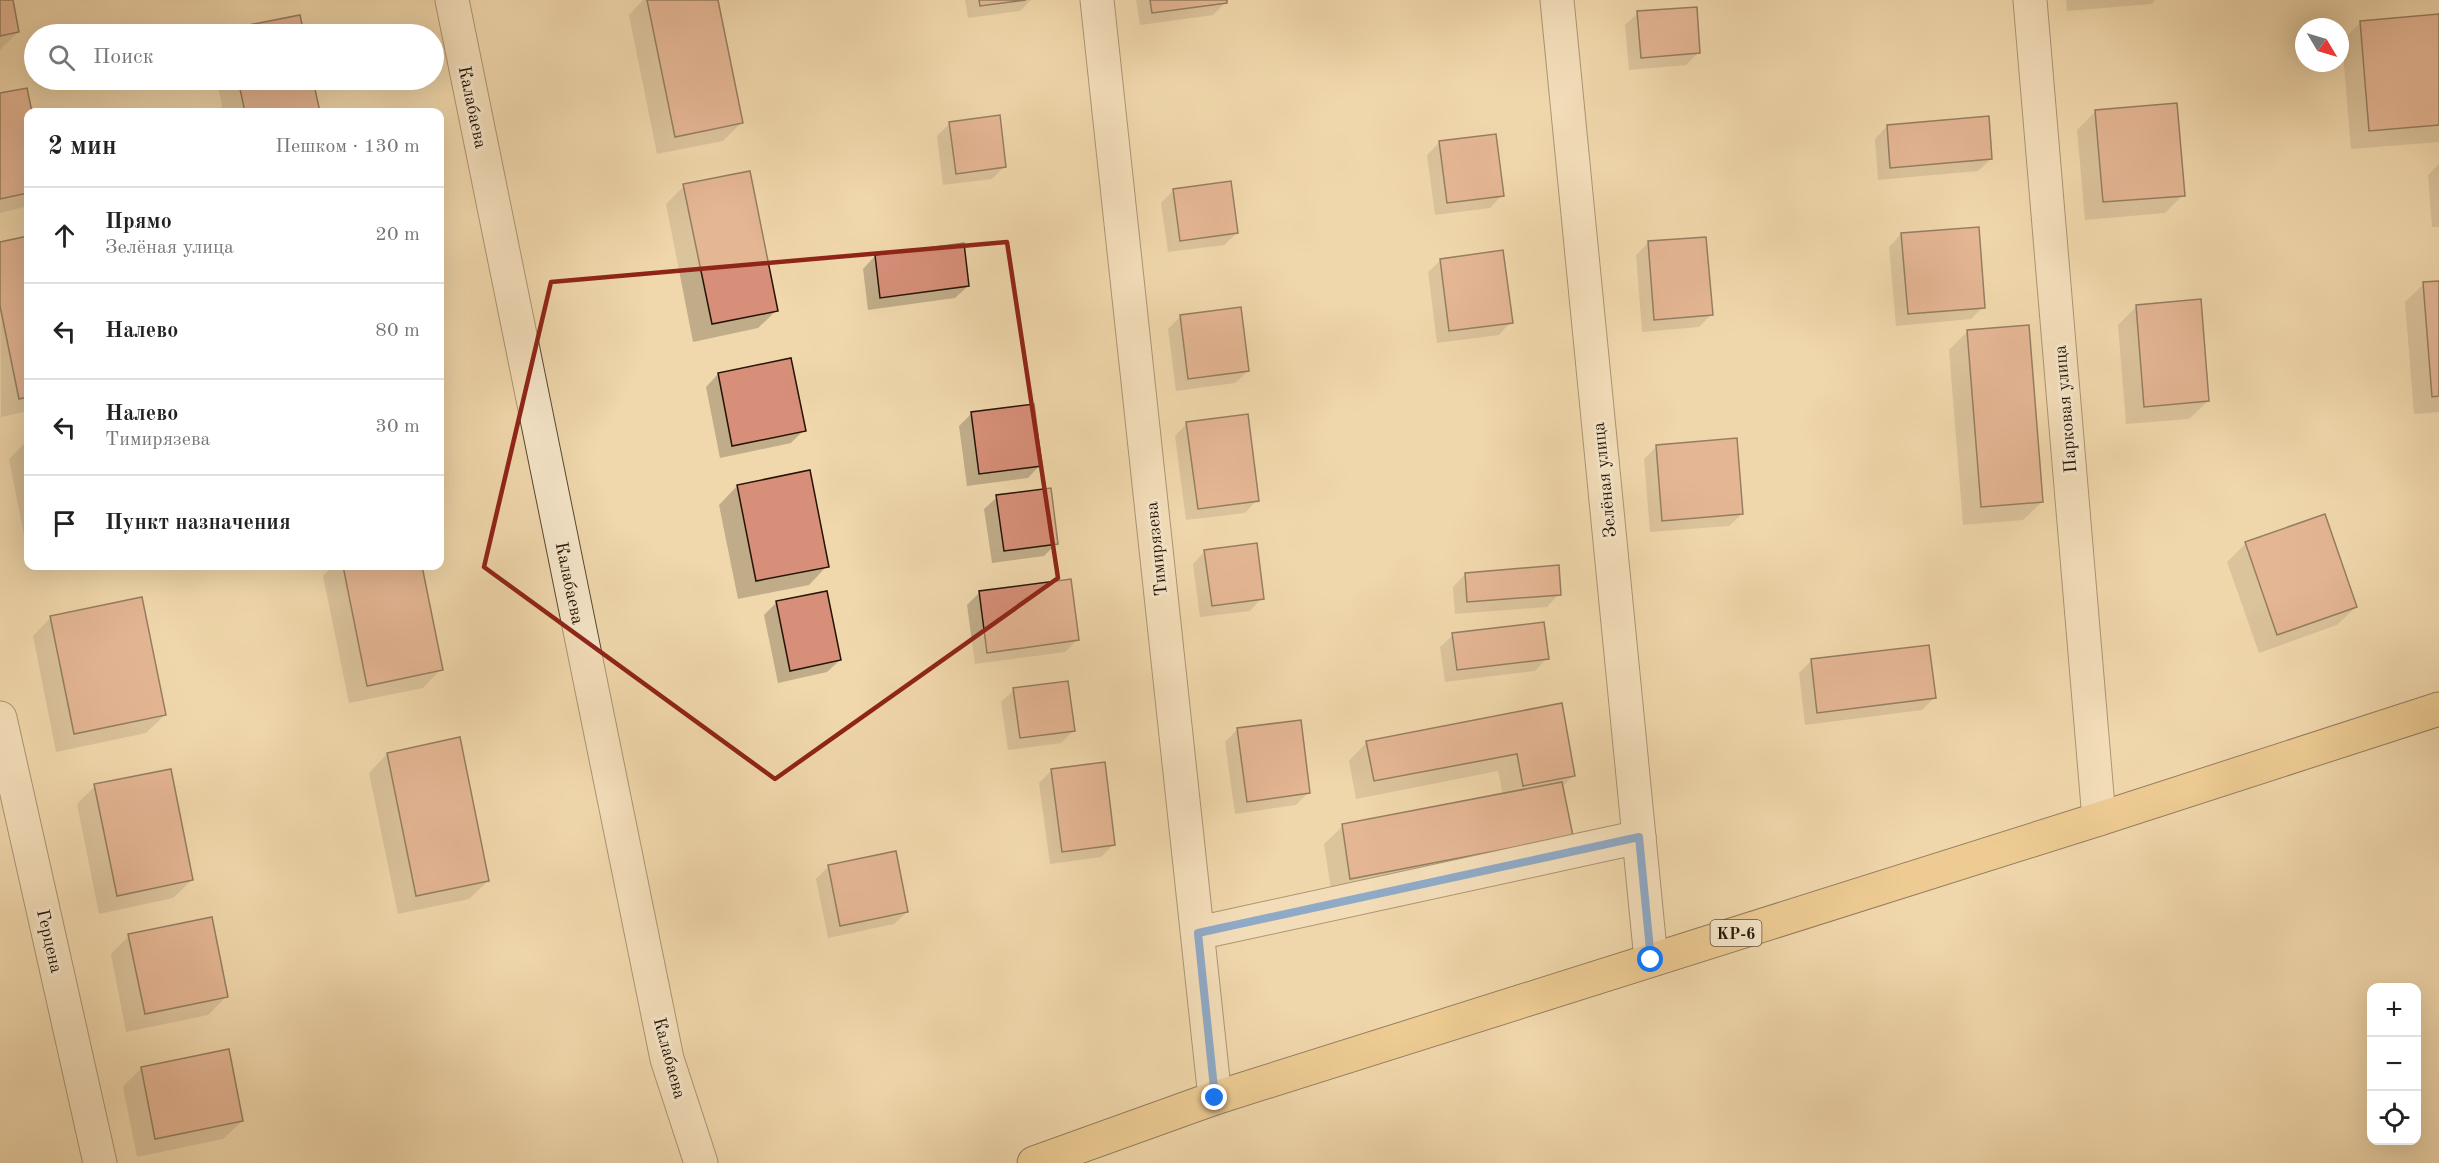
<!DOCTYPE html>
<html lang="ru">
<head>
<meta charset="utf-8">
<style>
  :root { --surface:#fff; --page:#f6f6f6; --text:#222; --muted:#767676; --line:#e0e0e0 }
  body { margin:0; font-family:"Old Standard TT",serif; background:var(--page); color:var(--text) }
  .controls { position:absolute; right:18px; bottom:18px; display:grid; overflow:hidden; border-radius:12px; box-shadow:0 6px 24px #0002 }
  .controls button { width:54px; height:54px; display:grid; place-items:center; padding:0; border:0; border-bottom:2px solid var(--line); background:var(--surface); color:var(--text); font:30px sans-serif }
  .compass { position:absolute; left:2295px; top:18px; width:54px; height:54px; border-radius:50%; background:var(--surface); box-shadow:0 6px 24px #0002; rotate:128deg }
  .stop { position:absolute; width:18px; height:18px; margin:-14px; border:4px solid #1a73e8; border-radius:50%; background:#fff }
  .stop.end { background:#1a73e8; border-color:#fff; box-shadow:0 2px 6px #0008 }
  .list { margin:0; padding:0; list-style:none }
  h2 { display:flex; justify-content:space-between; align-items:center; height:78px; margin:0; padding:0 24px; font-size:26px }
  h2 small { font-size:20px; font-weight:400; color:var(--muted) }
  .list li { display:grid; grid-template-columns:39px 1fr auto; gap:18px; align-items:center; box-sizing:border-box; height:96px; padding:0 24px; border-top:2px solid var(--line) }
  .list b { display:block; font-size:22px; white-space:nowrap }
  .list p { margin:0; font-size:20px; white-space:nowrap; color:var(--muted) }
  .list em { font-size:20px; font-style:normal; color:var(--muted) }
  .icon { flex:none; width:33px; height:33px; fill:none; stroke:currentColor; stroke-width:2; stroke-linecap:round; stroke-linejoin:round }
  .map { position:relative; flex:none; width:2439px; height:1163px; overflow:hidden }
  .search { position:absolute; background:var(--surface); box-shadow:0 6px 24px #0002; left:24px; top:24px; width:420px; height:66px; display:flex; align-items:center; gap:15px; box-sizing:border-box; padding:0 21px; border-radius:33px; color:var(--muted); font-size:22px }
  .panel { position:absolute; background:var(--surface); box-shadow:0 6px 24px #0002; left:24px; top:108px; width:420px; height:462px; border-radius:12px }
  .map>svg:first-child { display:block }
</style>
</head>
<body>
<div class="map">
<svg width="2439" height="1163" viewBox="0 0 2439 1163">
  <rect width="100%" height="100%" fill="#f0d7ac"/>
  <filter id="stains"><feTurbulence type="fractalNoise" baseFrequency=".00333" numOctaves="4"/><feColorMatrix values="0 0 0 0 .2 0 0 0 0 .09 0 0 0 0 .02 0 0 0 .5 -.17"/></filter>
  <radialGradient id="worn" r=".72"><stop offset=".6" stop-color="#630" stop-opacity="0"/><stop offset="1" stop-color="#630" stop-opacity=".3"/></radialGradient>
  <g fill="#0003">
    <polygon points="0,0 11,0 18,32 0,50"/>
    <polygon points="643,0 716,0 741,123 723,141 657,154 629,15"/>
    <polygon points="965,0 1031,0 1020,11 968,18"/>
    <polygon points="1136,0 1225,0 1226,2 1213,15 1140,25"/>
    <polygon points="2066,0 2155,0 2152,4 2067,11"/>
    <polygon points="1638,13 1699,52 1686,65 1629,70 1625,25"/>
    <polygon points="299,16 303,34 225,34 229,31"/>
    <polygon points="2439,16 2439,142 2351,149 2342,41 2361,22"/>
    <polygon points="217,80 312,80 318,112 223,112"/>
    <polygon points="26,90 31,112 28,112 28,206 0,213 0,95"/>
    <polygon points="2095,112 2183,195 2165,213 2085,220 2077,130"/>
    <polygon points="949,124 1004,167 992,179 943,185 937,136"/>
    <polygon points="1887,126 1991,159 1978,171 1878,180 1875,139"/>
    <polygon points="1440,142 1502,195 1490,208 1435,215 1427,155"/>
    <polygon points="2439,164 2439,227 2432,227 2428,175"/>
    <polygon points="684,186 777,310 758,328 693,342 666,204"/>
    <polygon points="1174,190 1237,233 1224,245 1168,252 1161,203"/>
    <polygon points="1901,234 1983,307 1971,319 1896,326 1889,247"/>
    <polygon points="28,237 28,411 1,417 0,243"/>
    <polygon points="1648,243 1711,315 1699,327 1642,332 1636,255"/>
    <polygon points="875,256 968,286 955,298 868,310 863,269"/>
    <polygon points="1441,260 1511,322 1499,335 1437,343 1428,272"/>
    <polygon points="2439,282 2439,412 2414,414 2405,302 2424,284"/>
    <polygon points="2137,306 2208,401 2189,419 2126,424 2118,325"/>
    <polygon points="1181,316 1248,371 1235,383 1176,391 1168,329"/>
    <polygon points="1967,332 2042,502 2023,520 1963,525 1949,350"/>
    <polygon points="718,374 804,430 791,443 720,458 706,387"/>
    <polygon points="971,414 1040,465 1028,478 967,486 959,426"/>
    <polygon points="1187,423 1257,500 1245,513 1186,520 1175,436"/>
    <polygon points="28,440 28,556 9,459"/>
    <polygon points="1657,446 1742,514 1729,526 1650,532 1644,459"/>
    <polygon points="737,486 827,566 809,585 738,599 719,505"/>
    <polygon points="997,497 1057,543 1044,556 992,563 984,509"/>
    <polygon points="2324,516 2356,607 2337,625 2259,653 2227,562 2245,544"/>
    <polygon points="1205,551 1262,598 1250,611 1200,617 1193,564"/>
    <polygon points="31,566 50,566 31,569"/>
    <polygon points="333,566 420,566 441,669 423,688 349,703 323,576"/>
    <polygon points="1465,574 1559,594 1547,607 1455,614 1453,587"/>
    <polygon points="979,593 1077,640 1065,652 975,664 967,605"/>
    <polygon points="777,602 840,660 827,672 778,683 764,615"/>
    <polygon points="51,617 165,715 146,733 56,752 33,636"/>
    <polygon points="1453,635 1547,658 1535,671 1445,682 1440,647"/>
    <polygon points="1811,661 1934,698 1922,710 1805,725 1799,673"/>
    <polygon points="1014,690 1073,731 1061,743 1008,750 1001,702"/>
    <polygon points="1561,705 1574,775 1561,788 1571,836 1332,896 1324,844 1343,826 1503,795 1498,771 1356,799 1349,761 1367,742"/>
    <polygon points="1238,729 1308,793 1296,805 1235,814 1225,742"/>
    <polygon points="387,754 488,881 469,899 398,914 369,773"/>
    <polygon points="1052,770 1114,844 1101,857 1050,864 1039,783"/>
    <polygon points="95,786 192,880 173,898 99,914 77,804"/>
    <polygon points="828,867 907,912 894,924 828,938 816,879"/>
    <polygon points="129,936 227,996 208,1015 126,1032 111,954"/>
    <polygon points="141,1068 242,1121 223,1139 137,1157 123,1087"/>
  </g>
  <g fill="#d78f79" stroke="#251507" stroke-width="1.5">
    <polygon points="0,0 13,0 19,32 0,36"/>
    <polygon points="647,0 718,0 743,123 675,137"/>
    <polygon points="979,0 1026,0 980,6"/>
    <polygon points="1150,0 1227,0 1227,3 1152,13"/>
    <polygon points="1697,7 1700,53 1641,58 1637,11"/>
    <polygon points="2439,14 2439,125 2369,131 2360,21"/>
    <polygon points="300,15 304,34 229,34 228,29"/>
    <polygon points="238,80 313,80 320,112 245,112"/>
    <polygon points="27,88 32,112 28,112 28,193 0,199 0,93"/>
    <polygon points="2177,103 2185,196 2103,202 2095,110"/>
    <polygon points="1000,115 1006,167 956,174 949,122"/>
    <polygon points="1989,116 1992,159 1890,168 1887,125"/>
    <polygon points="1496,134 1504,196 1447,203 1439,141"/>
    <polygon points="750,171 778,311 712,324 683,184"/>
    <polygon points="1231,181 1238,233 1180,241 1173,189"/>
    <polygon points="1979,227 1985,308 1908,314 1901,233"/>
    <polygon points="28,236 28,397 19,399 0,306 0,242"/>
    <polygon points="1706,237 1713,315 1654,320 1648,241"/>
    <polygon points="964,243 969,286 880,298 875,255"/>
    <polygon points="1503,250 1513,323 1449,331 1440,259"/>
    <polygon points="2439,281 2439,396 2432,397 2423,282"/>
    <polygon points="2201,299 2209,401 2144,407 2136,305"/>
    <polygon points="1241,307 1249,371 1188,379 1180,315"/>
    <polygon points="2029,325 2043,502 1981,507 1967,330"/>
    <polygon points="791,358 806,431 732,446 718,373"/>
    <polygon points="1034,404 1042,466 979,474 971,412"/>
    <polygon points="1248,414 1259,501 1198,509 1186,422"/>
    <polygon points="1737,438 1743,514 1662,521 1656,445"/>
    <polygon points="810,470 829,567 756,581 737,485"/>
    <polygon points="1051,488 1058,544 1004,551 996,495"/>
    <polygon points="2325,514 2357,607 2277,635 2245,542"/>
    <polygon points="1257,543 1264,599 1212,606 1204,550"/>
    <polygon points="1559,565 1561,595 1467,602 1465,573"/>
    <polygon points="343,566 422,566 443,670 367,686"/>
    <polygon points="1071,579 1079,640 987,653 979,591"/>
    <polygon points="827,591 841,660 790,671 776,601"/>
    <polygon points="142,597 166,715 74,734 50,616"/>
    <polygon points="1544,622 1549,659 1457,670 1452,633"/>
    <polygon points="1929,645 1936,698 1817,713 1811,659"/>
    <polygon points="1068,681 1075,731 1020,738 1013,688"/>
    <polygon points="1562,703 1575,776 1523,786 1517,754 1374,781 1366,741"/>
    <polygon points="1301,720 1310,793 1247,802 1237,728"/>
    <polygon points="460,737 489,881 416,896 387,753"/>
    <polygon points="1105,762 1115,845 1062,852 1051,769"/>
    <polygon points="171,769 193,880 117,896 94,784"/>
    <polygon points="1562,782 1573,836 1350,879 1342,824"/>
    <polygon points="896,851 908,912 840,926 828,865"/>
    <polygon points="212,917 228,997 145,1014 128,934"/>
    <polygon points="229,1049 243,1121 155,1139 141,1067"/>
  </g>
  <g fill="none" stroke-linecap="round" stroke-linejoin="round">
    <defs>
      <g id="minor">
        <polyline points="452,0 667,1059 701,1163"/>
        <polyline points="1097,0 1215,1098"/>
        <polyline points="1557,0 1651,960"/>
        <polyline points="2030,0 2099,819"/>
        <polyline points="0,718 100,1163"/>
        <polyline points="1198,933 1639,837"/>
      </g>
      <polyline id="highway" points="1034,1163 1215,1098 2099,819 2439,709"/>
    </defs>
    <use href="#minor" stroke="#584630" stroke-width="35"/>
    <use href="#highway" stroke="#251507" stroke-width="35"/>
    <use href="#minor" stroke="#f5e5c9" stroke-width="33"/>
    <use href="#highway" stroke="#e8bc76" stroke-width="33"/>
  </g>
  <g fill="none" stroke-linecap="round" stroke-linejoin="round">
    <polyline stroke="#1a73e8" stroke-width="8" points="1215,1098 1198,933 1639,837 1651,960"/>
  </g>
  <path d="M0 0H2439V1163H0ZM 1007,242 L 1058,578 L 775,779 L 484,567 L 551,282 Z" fill="#f0d7ac" fill-opacity=".55" fill-rule="evenodd"/>
  <path fill="none" stroke="#8f2418" stroke-width="4.5" stroke-linejoin="round" d="M 1007,242 L 1058,578 L 775,779 L 484,567 L 551,282 Z"/>
  <g text-anchor="middle" stroke-width="6" stroke-linejoin="round" paint-order="stroke">
    <rect fill="#f5e5c9" stroke="#635341" stroke-width="1.5" x="1710.5" y="920" width="51" height="26" rx="4.5"/>
    <g font-size="16" font-weight="bold" fill="#251507">
      <text x="1736" y="939">KP-6</text>
    </g>
    <g font-size="18" fill="#251507" stroke="#f5e5c9">
      <text transform="translate(473 107) rotate(78)" y="6">Калабаева</text>
      <text transform="translate(2065 409) rotate(-95)" y="6">Парковая улица</text>
      <text transform="translate(1604 480) rotate(-96)" y="6">Зелёная улица</text>
      <text transform="translate(1156 549) rotate(-96)" y="6">Тимирязева</text>
      <text transform="translate(570 583) rotate(78)" y="6">Калабаева</text>
      <text transform="translate(50 941) rotate(77)" y="6">Герцена</text>
      <text transform="translate(670 1058) rotate(75)" y="6">Калабаева</text>
    </g>
  </g>
  <rect width="100%" height="100%" filter="url(#stains)"/>
  <rect width="100%" height="100%" fill="url(#worn)"/>
</svg>
<div class="controls">
<button>+</button>
<button>−</button>
<button><svg class="icon" aria-label="locate" viewBox="0 0 24 24"><circle cx="12" cy="12" r="6"/><path d="M12 2v4M12 18v4M2 12h4M18 12h4"/></svg></button>
</div>
<svg class="compass" viewBox="-18 -18 36 36"><path d="M0-13l5 13h-10z" fill="#e53935"/><path d="M0 13l5-13h-10z" fill="#767676"/></svg>
<div class="stop" style="left:1651px;top:960px"></div>
<div class="stop end" style="left:1215px;top:1098px"></div>
<div class="search"><svg class="icon" aria-label="search" viewBox="0 0 24 24"><circle cx="10" cy="10" r="6"/><path d="M15 15l6 6"/></svg>Поиск</div>
<section class="panel">
<h2>2 мин<small>Пешком · 130 m</small></h2>
<ul class="list">
<li><svg class="icon" aria-label="ahead" viewBox="0 0 24 24"><path d="M12 20V5M6 11l6-6 6 6"/></svg><div><b>Прямо</b><p>Зелёная улица</p></div><em>20 m</em></li>
<li><svg class="icon" aria-label="left" viewBox="0 0 24 24"><path d="M17 20v-9H6M10 6l-5 5 5 5"/></svg><div><b>Налево</b></div><em>80 m</em></li>
<li><svg class="icon" aria-label="left" viewBox="0 0 24 24"><path d="M17 20v-9H6M10 6l-5 5 5 5"/></svg><div><b>Налево</b><p>Тимирязева</p></div><em>30 m</em></li>
<li><svg class="icon" aria-label="arrive" viewBox="0 0 24 24"><path d="M6 21V4h12l-3 4 3 4H6"/></svg><div><b>Пункт назначения</b></div></li>
</ul>
</section>
</div>
</body>
</html>
